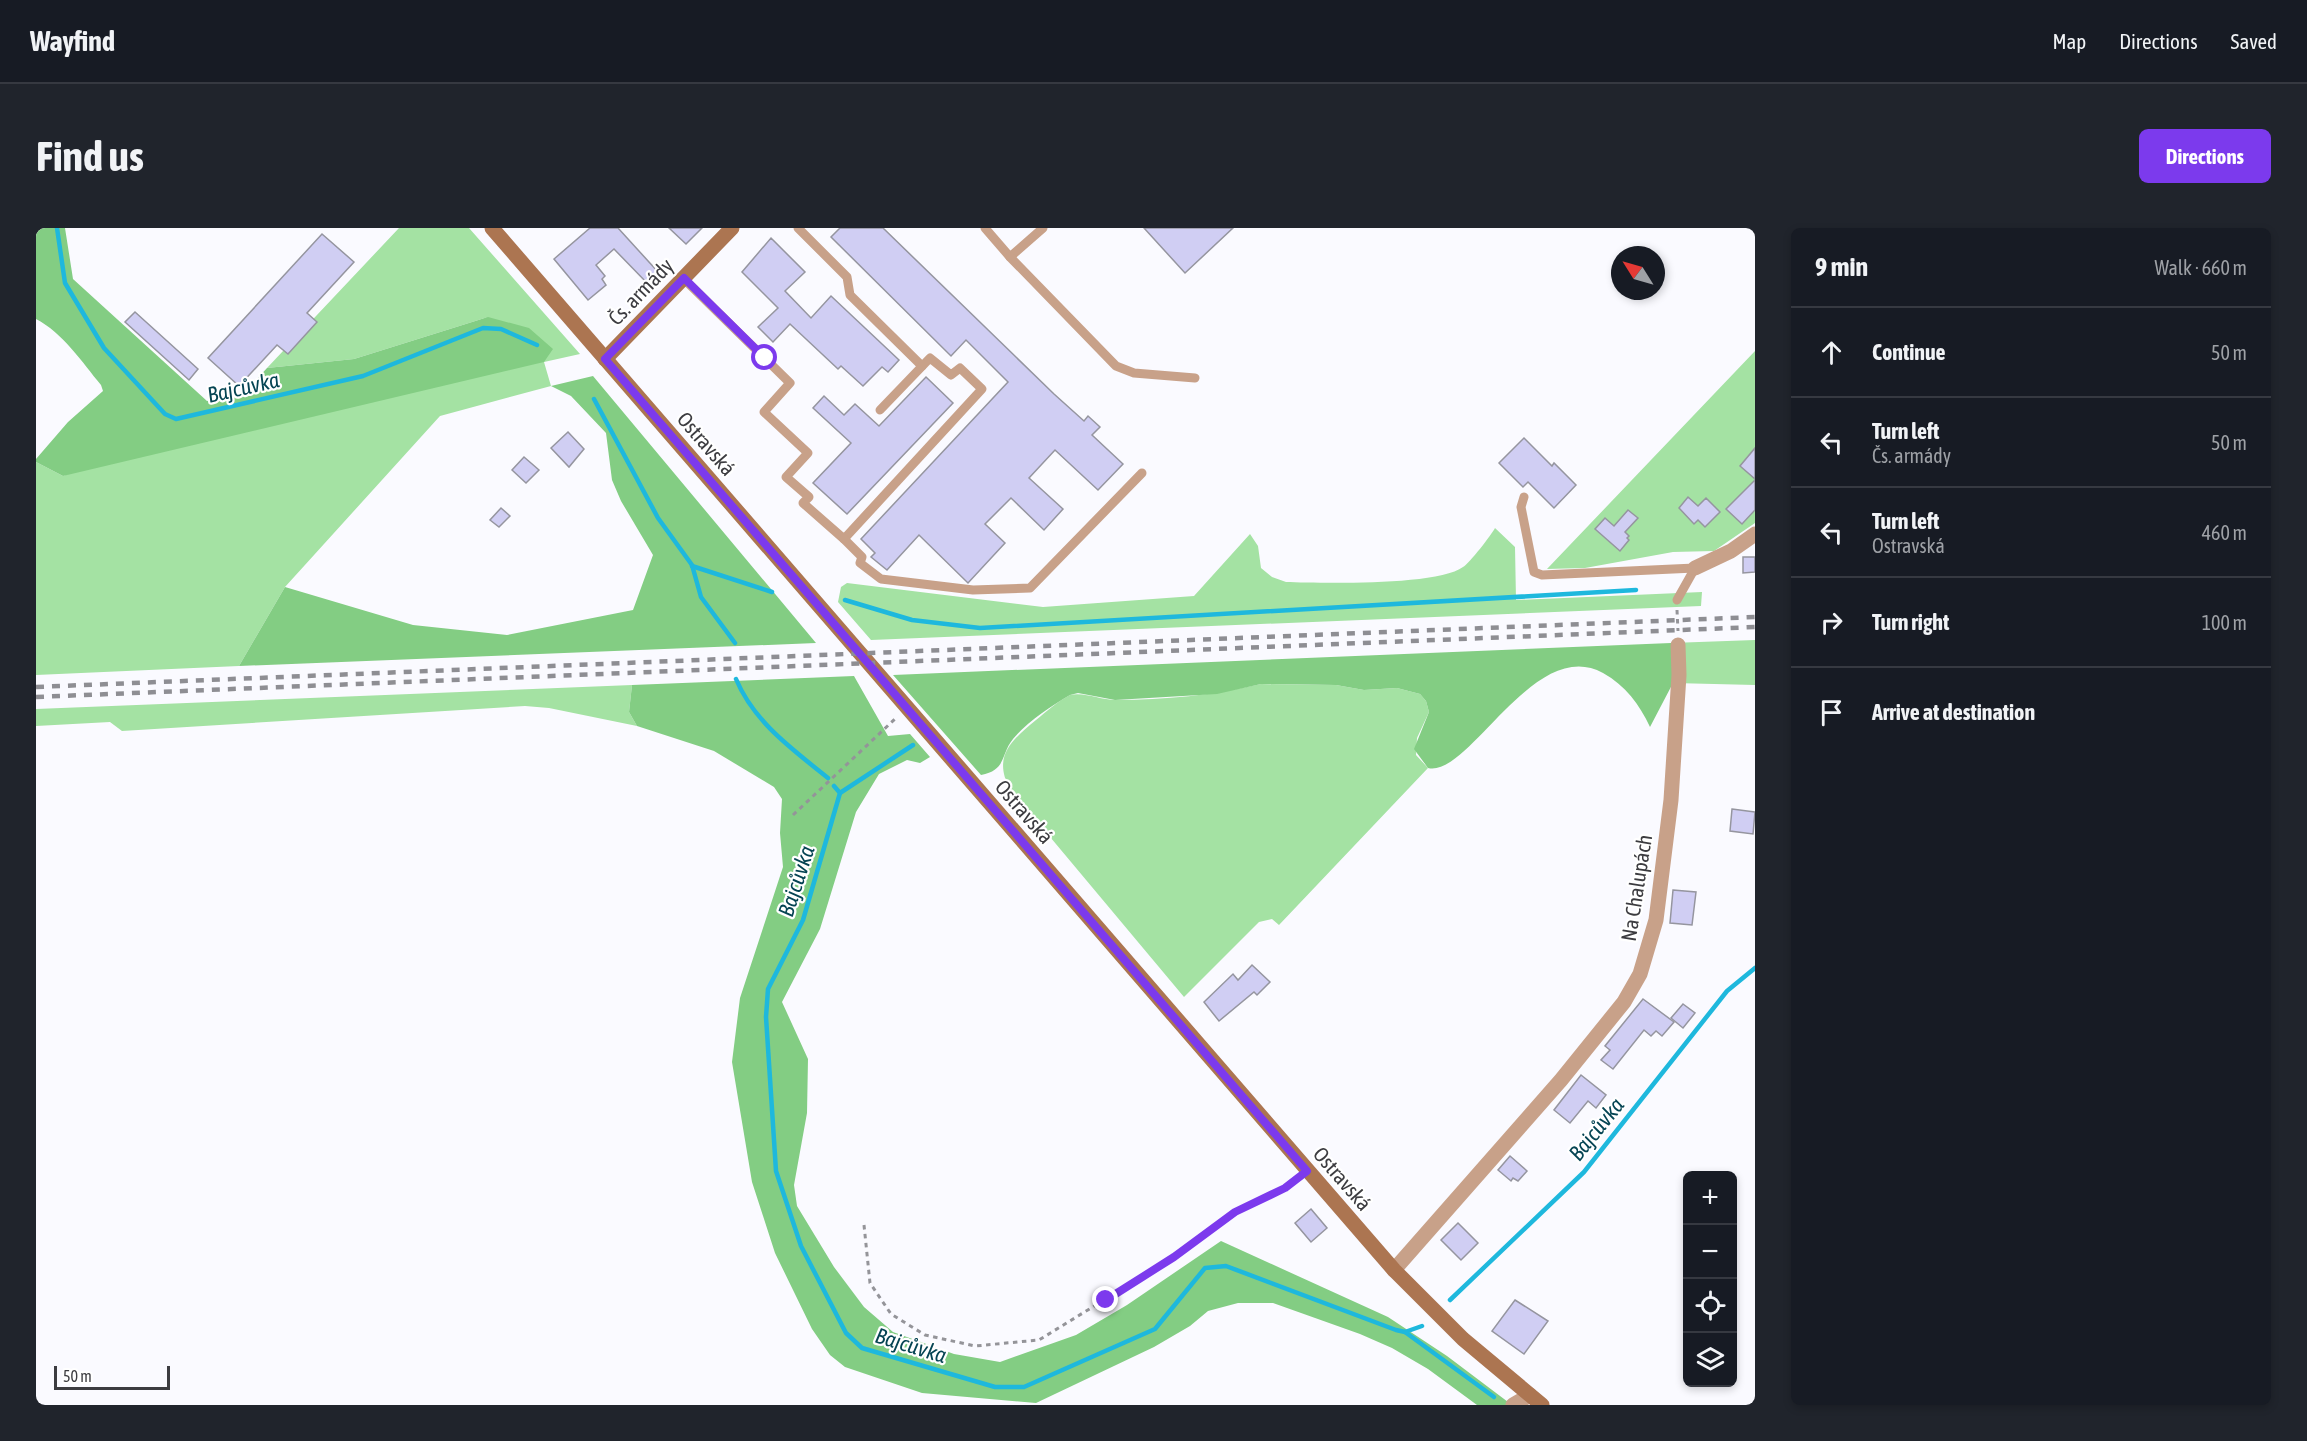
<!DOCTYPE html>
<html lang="en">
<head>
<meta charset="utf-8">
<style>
  :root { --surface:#171b24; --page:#20242c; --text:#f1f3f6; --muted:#9ea1a6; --line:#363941; --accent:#7c3aed }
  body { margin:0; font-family:"Asap Condensed",sans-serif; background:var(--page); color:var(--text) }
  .controls { position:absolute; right:18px; bottom:18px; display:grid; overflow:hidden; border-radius:9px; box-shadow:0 3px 9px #0003 }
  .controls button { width:54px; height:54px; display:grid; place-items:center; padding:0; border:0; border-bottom:2px solid var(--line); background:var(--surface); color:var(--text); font:30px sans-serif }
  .compass { position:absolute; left:1575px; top:18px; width:54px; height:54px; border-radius:50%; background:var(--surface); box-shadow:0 3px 9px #0003; rotate:307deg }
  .scale { position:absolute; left:18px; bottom:15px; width:116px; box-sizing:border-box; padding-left:6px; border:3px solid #3c3c40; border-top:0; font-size:16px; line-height:21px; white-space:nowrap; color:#3c3c40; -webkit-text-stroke:4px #fff; paint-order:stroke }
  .stop { position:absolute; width:18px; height:18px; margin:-14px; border:4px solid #7c3aed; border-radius:50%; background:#fff }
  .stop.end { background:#7c3aed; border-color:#fff; box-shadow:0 2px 6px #0008 }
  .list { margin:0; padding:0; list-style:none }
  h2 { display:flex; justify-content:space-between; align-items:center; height:78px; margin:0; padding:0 24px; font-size:26px }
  h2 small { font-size:20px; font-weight:400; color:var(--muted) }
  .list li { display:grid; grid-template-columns:39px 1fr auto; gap:18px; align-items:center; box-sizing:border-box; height:90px; padding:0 24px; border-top:2px solid var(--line) }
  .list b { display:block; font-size:22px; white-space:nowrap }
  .list p { margin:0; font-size:20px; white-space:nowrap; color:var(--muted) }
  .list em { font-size:20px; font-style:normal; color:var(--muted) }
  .icon { flex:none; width:33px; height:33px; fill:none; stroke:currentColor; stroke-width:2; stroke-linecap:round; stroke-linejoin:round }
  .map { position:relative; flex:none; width:1719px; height:1177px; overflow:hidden; border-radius:9px }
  header { display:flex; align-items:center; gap:36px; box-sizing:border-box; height:84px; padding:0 30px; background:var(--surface); border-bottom:2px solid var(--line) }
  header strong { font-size:28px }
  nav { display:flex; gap:33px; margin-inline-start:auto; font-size:21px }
  .intro { display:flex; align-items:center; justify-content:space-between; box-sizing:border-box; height:144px; padding:0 36px }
  h1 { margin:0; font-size:42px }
  .button { padding:15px 27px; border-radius:9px; background:var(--accent); color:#fff; font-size:21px; font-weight:700 }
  main { display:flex; gap:36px; padding:0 36px }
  aside { flex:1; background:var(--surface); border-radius:9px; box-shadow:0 3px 9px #0003 }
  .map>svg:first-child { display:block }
</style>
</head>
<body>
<header>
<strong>Wayfind</strong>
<nav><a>Map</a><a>Directions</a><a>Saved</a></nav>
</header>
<div class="intro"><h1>Find us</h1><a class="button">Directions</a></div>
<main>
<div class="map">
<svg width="1719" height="1177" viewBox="0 0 1719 1177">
  <rect width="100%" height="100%" fill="#fafaff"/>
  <g fill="#a4e2a3">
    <polygon points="363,0 433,0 544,126 508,134 515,158 404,188 249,359 203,438 0,447 0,234 27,248 452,89 318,131 231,140"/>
    <polygon points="1719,123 1719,295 1678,323 1637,324 1549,340 1511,341"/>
    <path d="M 1459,300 L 1479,319 L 1480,372 L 1666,364 L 1665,378 L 835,412 L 802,374 L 805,359 L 811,355 L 1007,379 L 1158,368 L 1214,306 L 1222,318 L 1225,340 L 1236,349 L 1250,354 C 1284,355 1402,358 1427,339 C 1433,336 1456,306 1459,300 Z"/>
    <polygon points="1719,412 1719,457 1637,455 1635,415"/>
    <path d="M 1225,456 L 1300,457 L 1328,462 L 1361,460 L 1384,466 L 1390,473 L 1393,484 L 1381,510 L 1380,527 L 1392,540 L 1243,697 L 1236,691 L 1223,694 L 1148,769 L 974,561 C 956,528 976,512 1000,492 C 1011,483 1021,474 1034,467 C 1049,464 1064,472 1080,472 C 1129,472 1177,467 1225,456 Z"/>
    <polygon points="596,457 593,484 601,498 513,480 489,478 86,503 74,494 0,498 0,481"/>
  </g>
  <g fill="#83cd83">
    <path d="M 0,0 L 29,0 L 37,51 L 171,173 L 208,165 L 231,140 L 318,131 L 452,89 L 493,100 L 517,121 L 508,134 L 27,248 L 0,234 L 0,231 L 32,194 L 67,163 L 65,157 C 46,134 27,105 0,91 Z"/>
    <polygon points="557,148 780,415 203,438 249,359 377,397 471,407 597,382 617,327 585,273 576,252 570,205 535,168 515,158"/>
    <path d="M 1635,415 L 1637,455 L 1614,499 C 1603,476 1590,458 1567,445 C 1498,407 1433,550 1392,540 L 1378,521 L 1393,484 L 1390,473 L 1384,466 L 1361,460 L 1328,462 L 1300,457 L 1240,456 L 1225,456 L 1181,466 L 1079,472 L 1042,465 L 1034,467 C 1015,478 991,494 977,511 C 964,527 971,542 945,547 L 857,447 Z"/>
    <polygon points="818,448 852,508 874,506 894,529 884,535 871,532 843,546 820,584 784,701 746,774 772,831 771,885 758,957 761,978 798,1039 828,1079 857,1104 918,1126 964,1134 1040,1107 1091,1077 1185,1013 1352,1089 1411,1128 1476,1177 1441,1177 1392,1141 1356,1120 1324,1106 1237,1075 1202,1075 1172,1083 1154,1098 1118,1119 1000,1175 886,1165 809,1139 794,1127 776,1101 739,1025 716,954 696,834 704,770 747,639 744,605 746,571 738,559 678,523 601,498 593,484 596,457"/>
  </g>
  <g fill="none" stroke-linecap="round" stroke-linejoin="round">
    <g stroke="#1eb8dd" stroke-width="4.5">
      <polyline points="21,0 29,55 68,120 129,186 140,191 327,148 447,100 465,101 501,117"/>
      <polyline points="558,171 622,290 656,337 665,369 699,415"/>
      <polyline points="656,338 736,364"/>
      <polyline points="809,372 876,392 944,400 1600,362"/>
      <path d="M 700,451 C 718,494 756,521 792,550"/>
      <polyline points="798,558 804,565 767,692 732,761 730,789 740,943 765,1018 810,1105 826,1120 959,1159 988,1159 1119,1101 1169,1040 1190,1038 1360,1102 1369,1104 1386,1098"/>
      <polyline points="804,565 877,517"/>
      <polyline points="1414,1072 1548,944 1691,763 1719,740"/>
      <polyline points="1369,1104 1458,1169"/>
    </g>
  </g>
  <g fill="#d0cef3" stroke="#95959f" stroke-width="1.5">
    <polygon points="554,0 582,0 623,45 612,56 578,21 560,37 569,48 566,51 570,57 552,72 518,31"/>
    <polygon points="633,0 666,0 650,16"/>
    <polygon points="804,0 847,0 1018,166 1048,193 1052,188 1064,199 1056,207 1087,236 1062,262 1019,222 993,250 1027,281 1008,302 975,270 949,296 969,315 932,355 883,307 851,342 835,329 839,325 825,311 972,154 930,112 915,128 795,9"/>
    <polygon points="1108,0 1197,0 1149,45"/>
    <polygon points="286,6 318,34 271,85 281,94 252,126 241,117 203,158 172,130"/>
    <polygon points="735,10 769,44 749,63 775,90 795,68 863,132 852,144 846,139 827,158 805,138 802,141 754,96 737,114 722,99 742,80 706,44"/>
    <polygon points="99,84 162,141 153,152 89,94"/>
    <polygon points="890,149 917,175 811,286 777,255 815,215 777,180 788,168 808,187 819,176 843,198"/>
    <polygon points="532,204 548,221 533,239 515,220"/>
    <polygon points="1488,210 1516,238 1518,235 1540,257 1518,280 1492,254 1487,259 1463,235"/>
    <polygon points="1719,220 1719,251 1704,238"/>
    <polygon points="488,229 503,242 490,255 476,242"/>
    <polygon points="1719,252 1719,282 1706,296 1690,281"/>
    <polygon points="1652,269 1662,278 1670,270 1684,284 1669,299 1662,292 1658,296 1643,280"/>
    <polygon points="465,280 474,288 463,299 454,292"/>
    <polygon points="1592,282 1602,290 1589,304 1593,308 1591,310 1593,312 1584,323 1559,301 1569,290 1578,298"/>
    <polygon points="1707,329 1719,329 1719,344 1707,345"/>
    <polygon points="1696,581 1719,584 1717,606 1694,603"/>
    <polygon points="1637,662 1660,664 1656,697 1634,695"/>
    <polygon points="1216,737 1234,754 1221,767 1218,764 1183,793 1168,774 1197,746 1202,752"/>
    <polygon points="1607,771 1638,794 1626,808 1620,803 1615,808 1608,802 1577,841 1565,832 1574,822 1569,818"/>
    <polygon points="1647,776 1659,785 1647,800 1635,790"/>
    <polygon points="1545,847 1570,867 1560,880 1552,873 1534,895 1518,882"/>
    <polygon points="1474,928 1491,943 1482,953 1477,950 1475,953 1462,942"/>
    <polygon points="1275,981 1291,1000 1275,1014 1259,995"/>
    <polygon points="1422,995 1442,1015 1425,1032 1405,1012"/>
    <polygon points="1479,1072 1512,1093 1488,1126 1456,1103"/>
  </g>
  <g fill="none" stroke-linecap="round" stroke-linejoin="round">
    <g stroke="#949499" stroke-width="3" stroke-dasharray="4.5 4.5" stroke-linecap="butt">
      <polyline points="1641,382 1642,403"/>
      <polyline points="757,587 860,490"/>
      <polyline points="828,997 834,1055 855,1086 889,1107 939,1118 1003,1112 1138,1029 1199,984 1249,960 1260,952"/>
    </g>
    <g stroke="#c8a189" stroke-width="9">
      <polyline points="762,0 811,49 814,67 886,138"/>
      <polyline points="949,0 974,29 1007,0"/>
      <polyline points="974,29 1080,138 1098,145 1159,150"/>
      <polyline points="647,50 754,155 728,184 772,225 750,249 773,269 767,275 808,311 946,161 924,140 915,147 894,130 844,182"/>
      <polyline points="1488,269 1485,279 1498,344 1506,347 1659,340"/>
      <polyline points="808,311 826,329 824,335 845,351 937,362 994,360 1106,245"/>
      <polyline points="1641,372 1659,340"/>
    </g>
    <g stroke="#c8a189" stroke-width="15">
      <polyline points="1659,340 1695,323 1719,306"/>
      <polyline points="1358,1042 1525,852 1588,774 1604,746 1620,692 1635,572 1643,447 1642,417"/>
      <polyline points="1477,1177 1494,1167"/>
    </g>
    <g stroke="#ac7551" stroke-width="15">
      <polyline points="456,0 1358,1042 1427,1111 1506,1177"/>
      <polyline points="569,131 696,0"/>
    </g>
    <g stroke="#8e8e93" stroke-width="4.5" stroke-dasharray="8 8" stroke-linecap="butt">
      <polyline points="0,459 1719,389"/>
      <polyline points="0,469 1719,399"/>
    </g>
  </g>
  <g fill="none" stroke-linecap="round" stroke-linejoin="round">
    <polyline stroke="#7c3aed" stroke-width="8" points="729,130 648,50 569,131 1271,943 1249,960 1199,984 1138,1029 1070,1072"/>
  </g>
  <g text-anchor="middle" stroke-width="4.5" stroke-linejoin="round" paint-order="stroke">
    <g font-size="21" fill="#3c3c40" stroke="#fff">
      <text transform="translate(605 64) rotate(-46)" y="7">Čs. armády</text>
      <text transform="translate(670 216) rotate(49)" y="7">Ostravská</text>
      <text transform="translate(988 584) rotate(49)" y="7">Ostravská</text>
      <text transform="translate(1601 660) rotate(-81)" y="7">Na Chalupách</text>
      <text transform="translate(1306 951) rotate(49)" y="7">Ostravská</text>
    </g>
    <g font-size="22" font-style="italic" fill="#054453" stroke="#fff">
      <text transform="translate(207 159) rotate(-13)" y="8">Bajcůvka</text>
      <text transform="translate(760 653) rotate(-72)" y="8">Bajcůvka</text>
      <text transform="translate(1560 901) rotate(-51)" y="8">Bajcůvka</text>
      <text transform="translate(875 1117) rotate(17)" y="8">Bajcůvka</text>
    </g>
  </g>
</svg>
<div class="controls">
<button>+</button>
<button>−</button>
<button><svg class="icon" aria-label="locate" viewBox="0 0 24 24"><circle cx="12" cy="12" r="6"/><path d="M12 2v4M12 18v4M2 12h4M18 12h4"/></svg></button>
<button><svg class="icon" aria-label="layers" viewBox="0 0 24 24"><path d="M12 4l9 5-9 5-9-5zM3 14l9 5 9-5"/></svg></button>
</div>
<svg class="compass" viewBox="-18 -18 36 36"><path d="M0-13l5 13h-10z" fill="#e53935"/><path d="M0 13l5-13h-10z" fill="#9ea1a6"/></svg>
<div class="scale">50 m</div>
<div class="stop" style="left:729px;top:130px"></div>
<div class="stop end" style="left:1070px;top:1072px"></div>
</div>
<aside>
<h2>9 min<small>Walk · 660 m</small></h2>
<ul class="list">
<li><svg class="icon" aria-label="ahead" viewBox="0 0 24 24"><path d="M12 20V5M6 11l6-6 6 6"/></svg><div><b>Continue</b></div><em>50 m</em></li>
<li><svg class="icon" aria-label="left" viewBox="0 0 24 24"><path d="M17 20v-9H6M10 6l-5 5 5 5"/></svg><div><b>Turn left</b><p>Čs. armády</p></div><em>50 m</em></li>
<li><svg class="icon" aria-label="left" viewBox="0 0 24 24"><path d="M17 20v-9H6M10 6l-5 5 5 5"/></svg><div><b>Turn left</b><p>Ostravská</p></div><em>460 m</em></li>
<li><svg class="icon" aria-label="right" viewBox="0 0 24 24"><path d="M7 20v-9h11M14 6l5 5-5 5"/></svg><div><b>Turn right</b></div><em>100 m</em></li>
<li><svg class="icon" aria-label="arrive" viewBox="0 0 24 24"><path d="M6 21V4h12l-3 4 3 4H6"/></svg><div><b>Arrive at destination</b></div></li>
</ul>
</aside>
</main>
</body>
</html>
